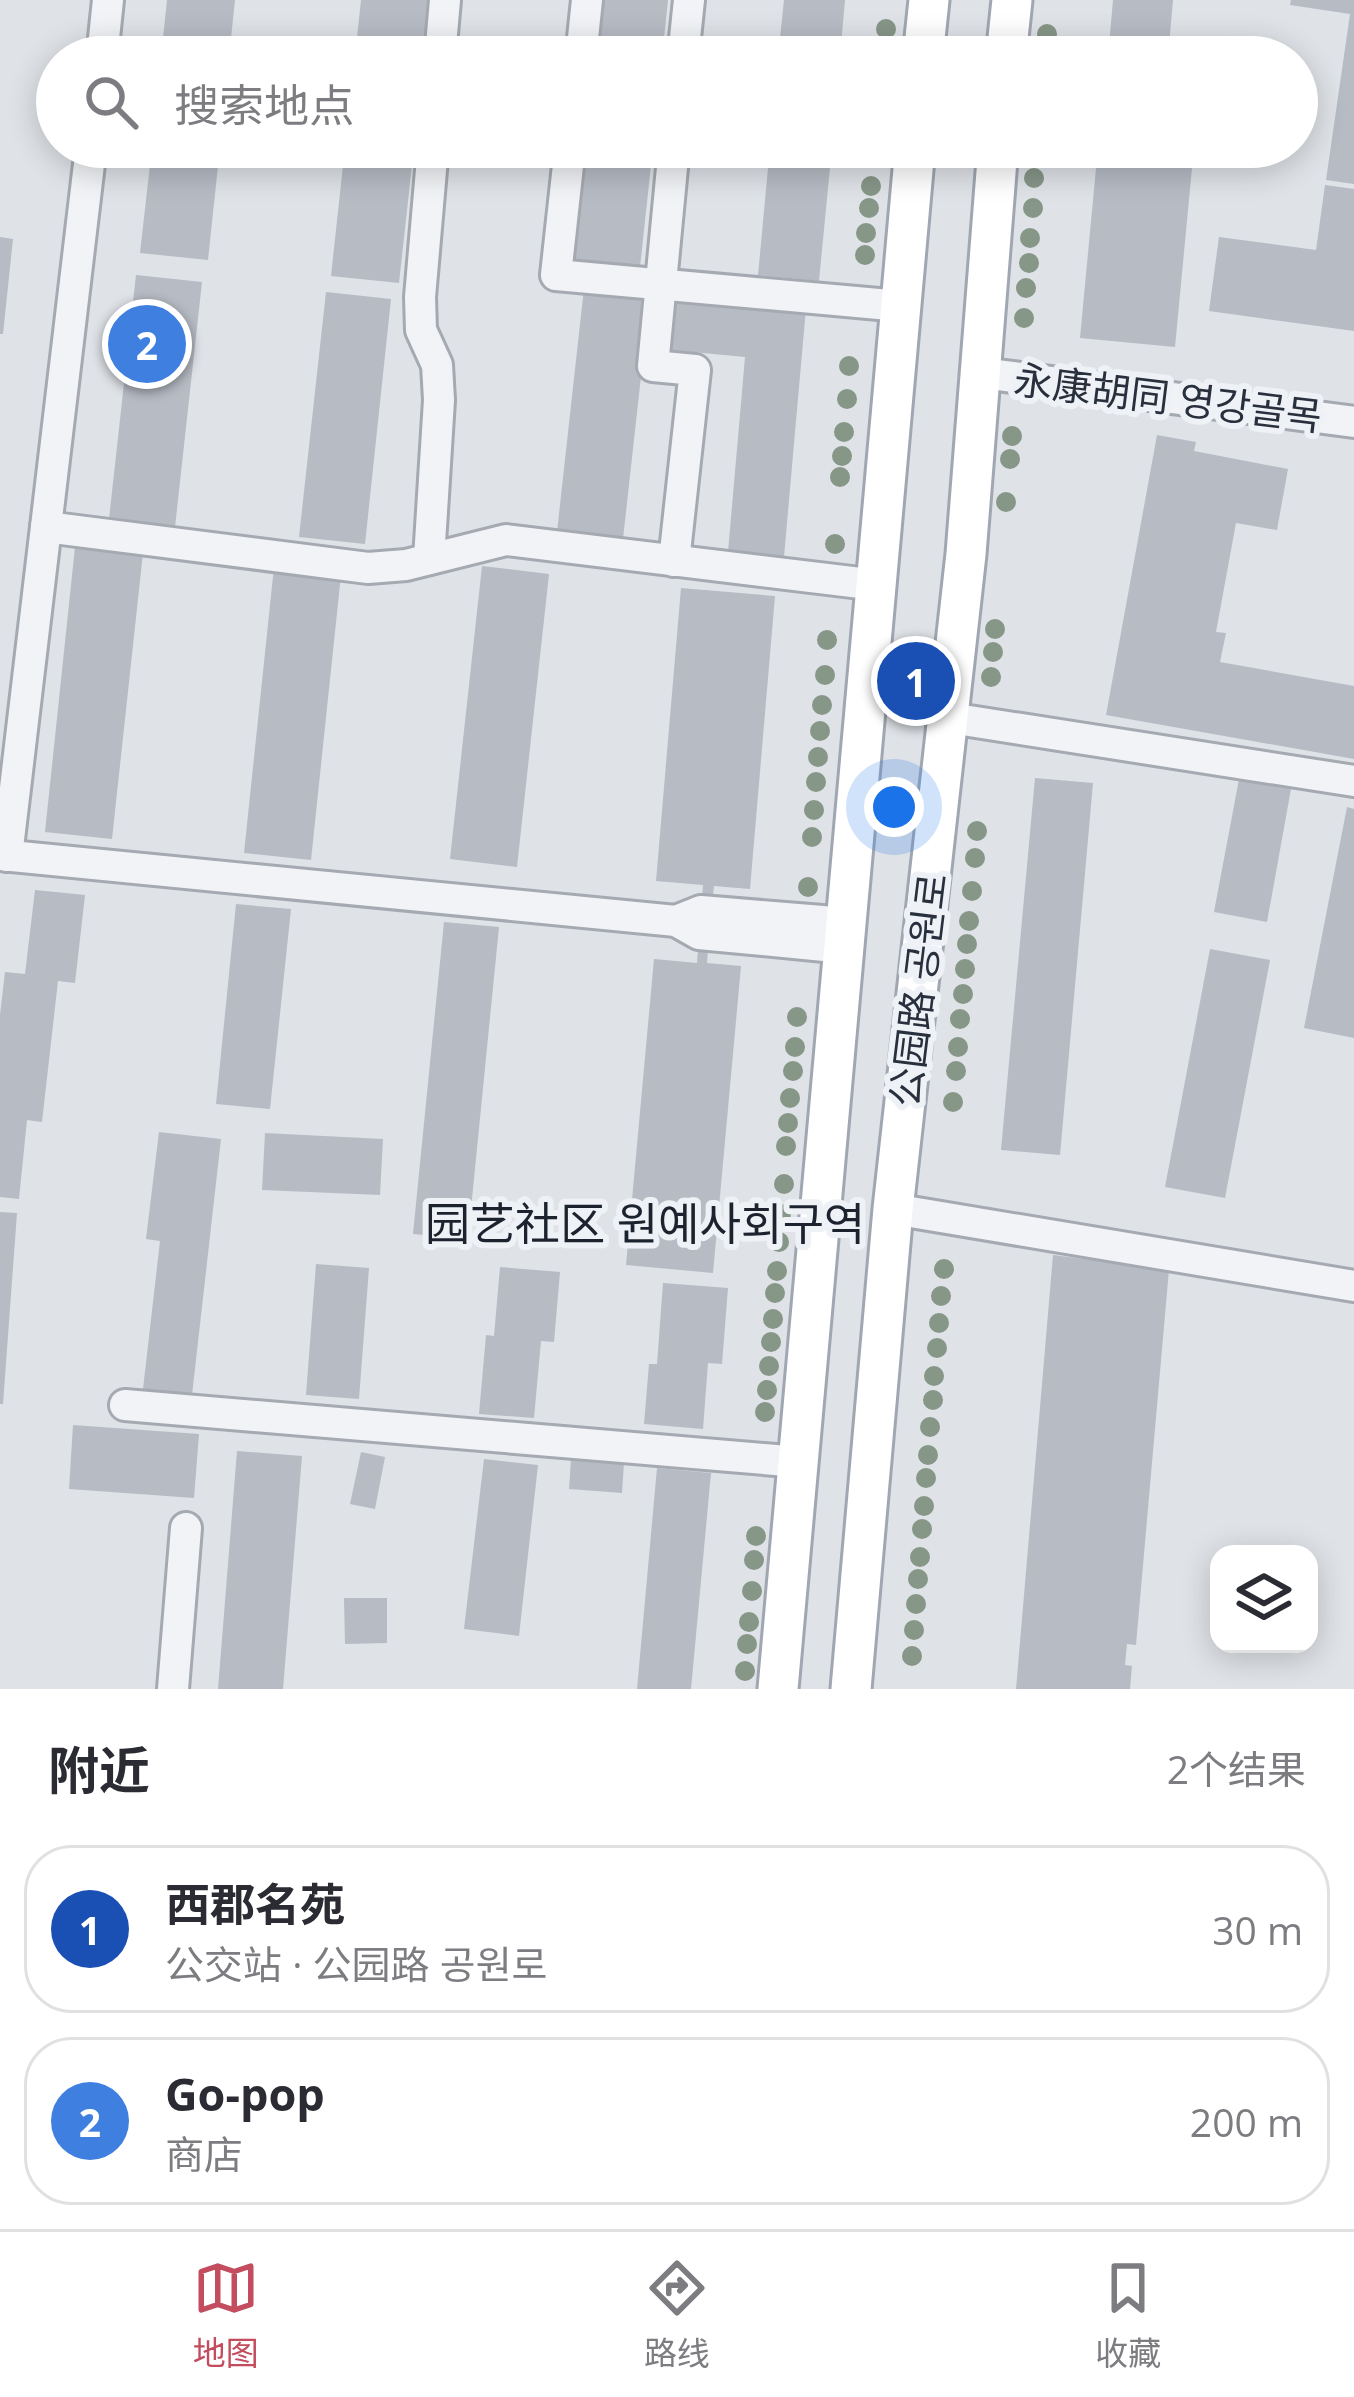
<!DOCTYPE html>
<html lang="zh">
<head>
<meta charset="utf-8">
<style>
  :root { --surface:#fff; --page:#f2f2f3; --text:#2b2b33; --muted:#7c7c81; --line:#e1e1e2; --accent:#c34d5e }
  body { margin:0; font-family:"Open Sans","Noto Sans SC","Noto Sans KR",sans-serif; background:var(--page); color:var(--text) }
  .controls { position:absolute; right:36px; bottom:36px; display:grid; overflow:hidden; border-radius:24px; box-shadow:0 6px 30px #0003 }
  .controls button { width:108px; height:108px; display:grid; place-items:center; padding:0; border:0; border-bottom:3px solid var(--line); background:var(--surface); color:var(--text); font:60px sans-serif }
  .you { position:absolute; left:894px; top:807px; width:42px; height:42px; margin:-30px; border:9px solid #fff; border-radius:50%; background:#1a73e8; box-shadow:0 0 0 18px #1a73e833 }
  .badge { display:grid; place-items:center; width:78px; height:78px; border-radius:50%; background:var(--accent); color:#fff; font-size:39px; font-weight:700 }
  .pin { position:absolute; translate:-50% -50%; border:6px solid #fff; box-shadow:0 3px 12px #0006 }
  .list { margin:0; padding:0; list-style:none }
  h2 { display:flex; justify-content:space-between; align-items:center; height:156px; margin:0; padding:0 48px; font-size:51px }
  h2 small { font-size:39px; font-weight:400; color:var(--muted) }
  .list li { display:grid; grid-template-columns:78px 1fr auto; gap:36px; align-items:center; box-sizing:border-box; height:168px; margin:0 24px 24px; padding:0 24px; border:3px solid var(--line); border-radius:48px }
  .list b { display:block; font-size:45px; white-space:nowrap }
  .list p { margin:0; font-size:39px; white-space:nowrap; color:var(--muted) }
  .list em { font-size:39px; font-style:normal; color:var(--muted) }
  .icon { flex:none; width:66px; height:66px; fill:none; stroke:currentColor; stroke-width:2; stroke-linecap:round; stroke-linejoin:round }
  .map { position:relative; flex:none; width:1354px; height:1689px; overflow:hidden }
  .search { position:absolute; background:var(--surface); box-shadow:0 6px 30px #0003; left:36px; right:36px; top:36px; height:132px; display:flex; align-items:center; gap:30px; box-sizing:border-box; padding:0 42px; border-radius:66px; color:var(--muted); font-size:45px }
  .sheet { height:540px; background:var(--surface) }
  nav { display:flex; justify-content:space-around; align-items:center; box-sizing:border-box; height:168px; border-top:3px solid var(--line); background:var(--surface); font-size:33px; color:var(--muted) }
  nav a { display:grid; justify-items:center; gap:6px }
  nav .on { color:var(--accent) }
  .map>svg:first-child { display:block }
</style>
</head>
<body>
<div class="map">
<svg width="1354" height="1689" viewBox="0 0 1354 1689">
  <rect width="100%" height="100%" fill="#dfe2e7"/>
  <g fill="#b7bbc4">
    <polygon points="167,0 235,0 229,57 161,57"/>
    <polygon points="361,0 429,0 423,57 355,57"/>
    <polygon points="599,0 668,0 662,57 593,57"/>
    <polygon points="784,0 845,0 840,57 778,57"/>
    <polygon points="1113,0 1173,0 1168,57 1108,57"/>
    <polygon points="1291,0 1354,0 1354,184 1326,180 1350,14 1290,5"/>
    <polygon points="152,147 220,147 208,260 140,253"/>
    <polygon points="345,147 414,147 399,283 331,276"/>
    <polygon points="584,147 653,147 640,267 572,260"/>
    <polygon points="770,147 832,147 819,281 758,275"/>
    <polygon points="1098,147 1194,147 1175,347 1080,338"/>
    <polygon points="1325,185 1354,189 1354,331 1209,311 1219,237 1316,250"/>
    <polygon points="0,237 13,239 3,334 0,334"/>
    <polygon points="136,275 202,282 175,527 109,519"/>
    <polygon points="584,288 650,295 623,539 557,532"/>
    <polygon points="326,292 391,299 365,544 299,537"/>
    <polygon points="676,296 806,308 784,557 728,552 745,357 671,350"/>
    <polygon points="1157,435 1196,442 1194,451 1288,469 1277,530 1236,523 1216,632 1226,633 1220,662 1354,686 1354,759 1106,715"/>
    <polygon points="75,547 143,553 112,839 45,832"/>
    <polygon points="482,566 549,574 517,867 450,859"/>
    <polygon points="274,567 341,575 311,860 244,853"/>
    <polygon points="681,588 775,596 750,889 714,886 711,912 707,963 741,966 713,1273 626,1265 654,959 697,963 703,885 656,881"/>
    <polygon points="1035,778 1093,783 1060,1155 1001,1150"/>
    <polygon points="1239,779 1291,789 1267,922 1214,912"/>
    <polygon points="1347,807 1354,809 1354,1038 1304,1028"/>
    <polygon points="35,890 85,895 75,983 58,981 42,1122 27,1120 19,1199 0,1197 0,1015 5,972 25,974"/>
    <polygon points="236,904 291,909 270,1109 216,1104"/>
    <polygon points="444,922 499,927 468,1239 413,1234"/>
    <polygon points="1210,949 1270,960 1225,1198 1165,1187"/>
    <polygon points="159,1132 221,1139 192,1395 143,1389 160,1241 146,1239"/>
    <polygon points="265,1133 383,1139 380,1195 262,1190"/>
    <polygon points="0,1212 17,1213 3,1404 0,1404"/>
    <polygon points="1118,1253 1170,1258 1136,1645 1127,1644 1125,1665 1132,1666 1130,1689 1016,1689 1053,1255 1117,1263"/>
    <polygon points="316,1264 369,1268 359,1399 306,1395"/>
    <polygon points="500,1267 560,1272 554,1342 541,1341 534,1418 479,1414 486,1335 494,1336"/>
    <polygon points="663,1283 728,1288 722,1364 708,1363 703,1429 644,1424 649,1364 657,1364"/>
    <polygon points="73,1425 199,1434 194,1498 69,1489"/>
    <polygon points="237,1451 302,1456 283,1689 218,1689"/>
    <polygon points="361,1452 385,1457 375,1509 350,1504"/>
    <polygon points="484,1459 538,1465 519,1636 464,1629"/>
    <polygon points="571,1459 624,1462 622,1493 569,1489"/>
    <polygon points="657,1468 711,1473 691,1689 637,1689"/>
    <polygon points="344,1598 387,1598 387,1643 345,1644"/>
  </g>
  <g fill="none" stroke-linecap="round" stroke-linejoin="round">
    <defs>
      <g id="minor">
        <polyline points="102,57 108,0"/>
        <polyline points="440,57 445,0"/>
        <polyline points="581,57 587,0"/>
        <polyline points="683,57 689,0"/>
        <polyline points="570,147 556,275 901,306"/>
        <polyline points="982,373 1354,422"/>
        <polyline points="46,527 368,568 406,565 506,540 877,585"/>
        <polyline points="429,559 439,400 437,365 421,330 420,297 433,147"/>
        <polyline points="674,561 695,370 653,366 674,147"/>
        <polyline points="950,718 1354,781"/>
        <polyline points="0,855 676,921 699,934 845,948"/>
        <polyline points="7,856 91,147"/>
        <polyline points="676,921 701,911 847,923"/>
        <polyline points="893,1209 1354,1286"/>
        <polyline points="125,1405 799,1462"/>
        <polyline points="173,1689 186,1528"/>
      </g>
      <g id="major">
        <polyline points="923,57 929,0"/>
        <polyline points="1006,57 1012,0"/>
        <polyline points="778,1689 915,147"/>
        <polyline points="851,1689 893,1209 966,554 998,147"/>
      </g>
    </defs>
    <use href="#minor" stroke="#a5a9b1" stroke-width="36"/>
    <use href="#major" stroke="#a0a7b2" stroke-width="45"/>
    <use href="#minor" stroke="#f2f3f6" stroke-width="30"/>
    <use href="#major" stroke="#fff" stroke-width="39"/>
  </g>
  <g fill="#869687">
    <circle cx="886" cy="29" r="10"/>
    <circle cx="1047" cy="34" r="10"/>
    <circle cx="1034" cy="178" r="10"/>
    <circle cx="871" cy="186" r="10"/>
    <circle cx="869" cy="208" r="10"/>
    <circle cx="1033" cy="208" r="10"/>
    <circle cx="866" cy="233" r="10"/>
    <circle cx="1030" cy="238" r="10"/>
    <circle cx="865" cy="255" r="10"/>
    <circle cx="1029" cy="263" r="10"/>
    <circle cx="1026" cy="288" r="10"/>
    <circle cx="1024" cy="318" r="10"/>
    <circle cx="849" cy="366" r="10"/>
    <circle cx="847" cy="399" r="10"/>
    <circle cx="844" cy="432" r="10"/>
    <circle cx="1012" cy="436" r="10"/>
    <circle cx="842" cy="456" r="10"/>
    <circle cx="1010" cy="459" r="10"/>
    <circle cx="840" cy="477" r="10"/>
    <circle cx="1006" cy="502" r="10"/>
    <circle cx="835" cy="544" r="10"/>
    <circle cx="995" cy="629" r="10"/>
    <circle cx="827" cy="640" r="10"/>
    <circle cx="993" cy="652" r="10"/>
    <circle cx="825" cy="675" r="10"/>
    <circle cx="991" cy="677" r="10"/>
    <circle cx="822" cy="705" r="10"/>
    <circle cx="820" cy="731" r="10"/>
    <circle cx="818" cy="757" r="10"/>
    <circle cx="816" cy="782" r="10"/>
    <circle cx="814" cy="810" r="10"/>
    <circle cx="977" cy="831" r="10"/>
    <circle cx="812" cy="837" r="10"/>
    <circle cx="975" cy="858" r="10"/>
    <circle cx="808" cy="887" r="10"/>
    <circle cx="972" cy="891" r="10"/>
    <circle cx="969" cy="921" r="10"/>
    <circle cx="967" cy="944" r="10"/>
    <circle cx="965" cy="969" r="10"/>
    <circle cx="963" cy="994" r="10"/>
    <circle cx="797" cy="1017" r="10"/>
    <circle cx="960" cy="1019" r="10"/>
    <circle cx="795" cy="1047" r="10"/>
    <circle cx="958" cy="1047" r="10"/>
    <circle cx="793" cy="1071" r="10"/>
    <circle cx="956" cy="1071" r="10"/>
    <circle cx="790" cy="1098" r="10"/>
    <circle cx="953" cy="1102" r="10"/>
    <circle cx="788" cy="1123" r="10"/>
    <circle cx="786" cy="1146" r="10"/>
    <circle cx="784" cy="1184" r="10"/>
    <circle cx="781" cy="1214" r="10"/>
    <circle cx="779" cy="1242" r="10"/>
    <circle cx="944" cy="1269" r="10"/>
    <circle cx="777" cy="1271" r="10"/>
    <circle cx="775" cy="1293" r="10"/>
    <circle cx="941" cy="1296" r="10"/>
    <circle cx="773" cy="1319" r="10"/>
    <circle cx="939" cy="1323" r="10"/>
    <circle cx="771" cy="1342" r="10"/>
    <circle cx="937" cy="1348" r="10"/>
    <circle cx="769" cy="1366" r="10"/>
    <circle cx="934" cy="1376" r="10"/>
    <circle cx="767" cy="1390" r="10"/>
    <circle cx="933" cy="1400" r="10"/>
    <circle cx="765" cy="1412" r="10"/>
    <circle cx="930" cy="1427" r="10"/>
    <circle cx="928" cy="1455" r="10"/>
    <circle cx="926" cy="1478" r="10"/>
    <circle cx="924" cy="1506" r="10"/>
    <circle cx="922" cy="1529" r="10"/>
    <circle cx="756" cy="1536" r="10"/>
    <circle cx="920" cy="1557" r="10"/>
    <circle cx="754" cy="1560" r="10"/>
    <circle cx="918" cy="1579" r="10"/>
    <circle cx="752" cy="1591" r="10"/>
    <circle cx="916" cy="1604" r="10"/>
    <circle cx="749" cy="1622" r="10"/>
    <circle cx="914" cy="1630" r="10"/>
    <circle cx="747" cy="1644" r="10"/>
    <circle cx="912" cy="1656" r="10"/>
    <circle cx="745" cy="1671" r="10"/>
  </g>
  <g text-anchor="middle" stroke-width="12" stroke-linejoin="round" paint-order="stroke">
    <g font-size="39" fill="#29303d" stroke="#eef1f5">
      <text transform="translate(1168 398) rotate(7)" y="14">永康胡同 영강골목</text>
      <text transform="translate(919 990) rotate(-83)" y="14">公园路 공원로</text>
    </g>
    <g font-size="45" fill="#1c222e" stroke="#eef1f5">
      <text x="645" y="1240">园艺社区 원예사회구역</text>
    </g>
  </g>
</svg>
<div class="controls">
<button><svg class="icon" aria-label="layers" viewBox="0 0 24 24"><path d="M12 4l9 5-9 5-9-5zM3 14l9 5 9-5"/></svg></button>
</div>
<div class="you"></div>
<div class="pin badge" style="left:916px;top:681px;background:#1a4fb4">1</div>
<div class="pin badge" style="left:147px;top:344px;background:#3f7fe0">2</div>
<div class="search"><svg class="icon" aria-label="search" viewBox="0 0 24 24"><circle cx="10" cy="10" r="6"/><path d="M15 15l6 6"/></svg>搜索地点</div>
</div>
<section class="sheet">
<h2>附近<small>2个结果</small></h2>
<ul class="list">
<li><span class="badge" style="background:#1a4fb4">1</span><div><b>西郡名苑</b><p>公交站 · 公园路 공원로</p></div><em>30 m</em></li>
<li><span class="badge" style="background:#3f7fe0">2</span><div><b>Go-pop</b><p>商店</p></div><em>200 m</em></li>
</ul>
</section>
<nav>
<a class="on"><svg class="icon" aria-label="map" viewBox="0 0 24 24"><path d="M3 6l6-2 6 2 6-2v14l-6 2-6-2-6 2zM9 4v14M15 6v14"/></svg>地图</a>
<a><svg class="icon" aria-label="directions" viewBox="0 0 24 24"><path d="M12 3l9 9-9 9-9-9zM9 14v-3h6M13 9l2 2-2 2"/></svg>路线</a>
<a><svg class="icon" aria-label="saved" viewBox="0 0 24 24"><path d="M7 4h10v16l-5-4-5 4z"/></svg>收藏</a>
</nav>
</body>
</html>
